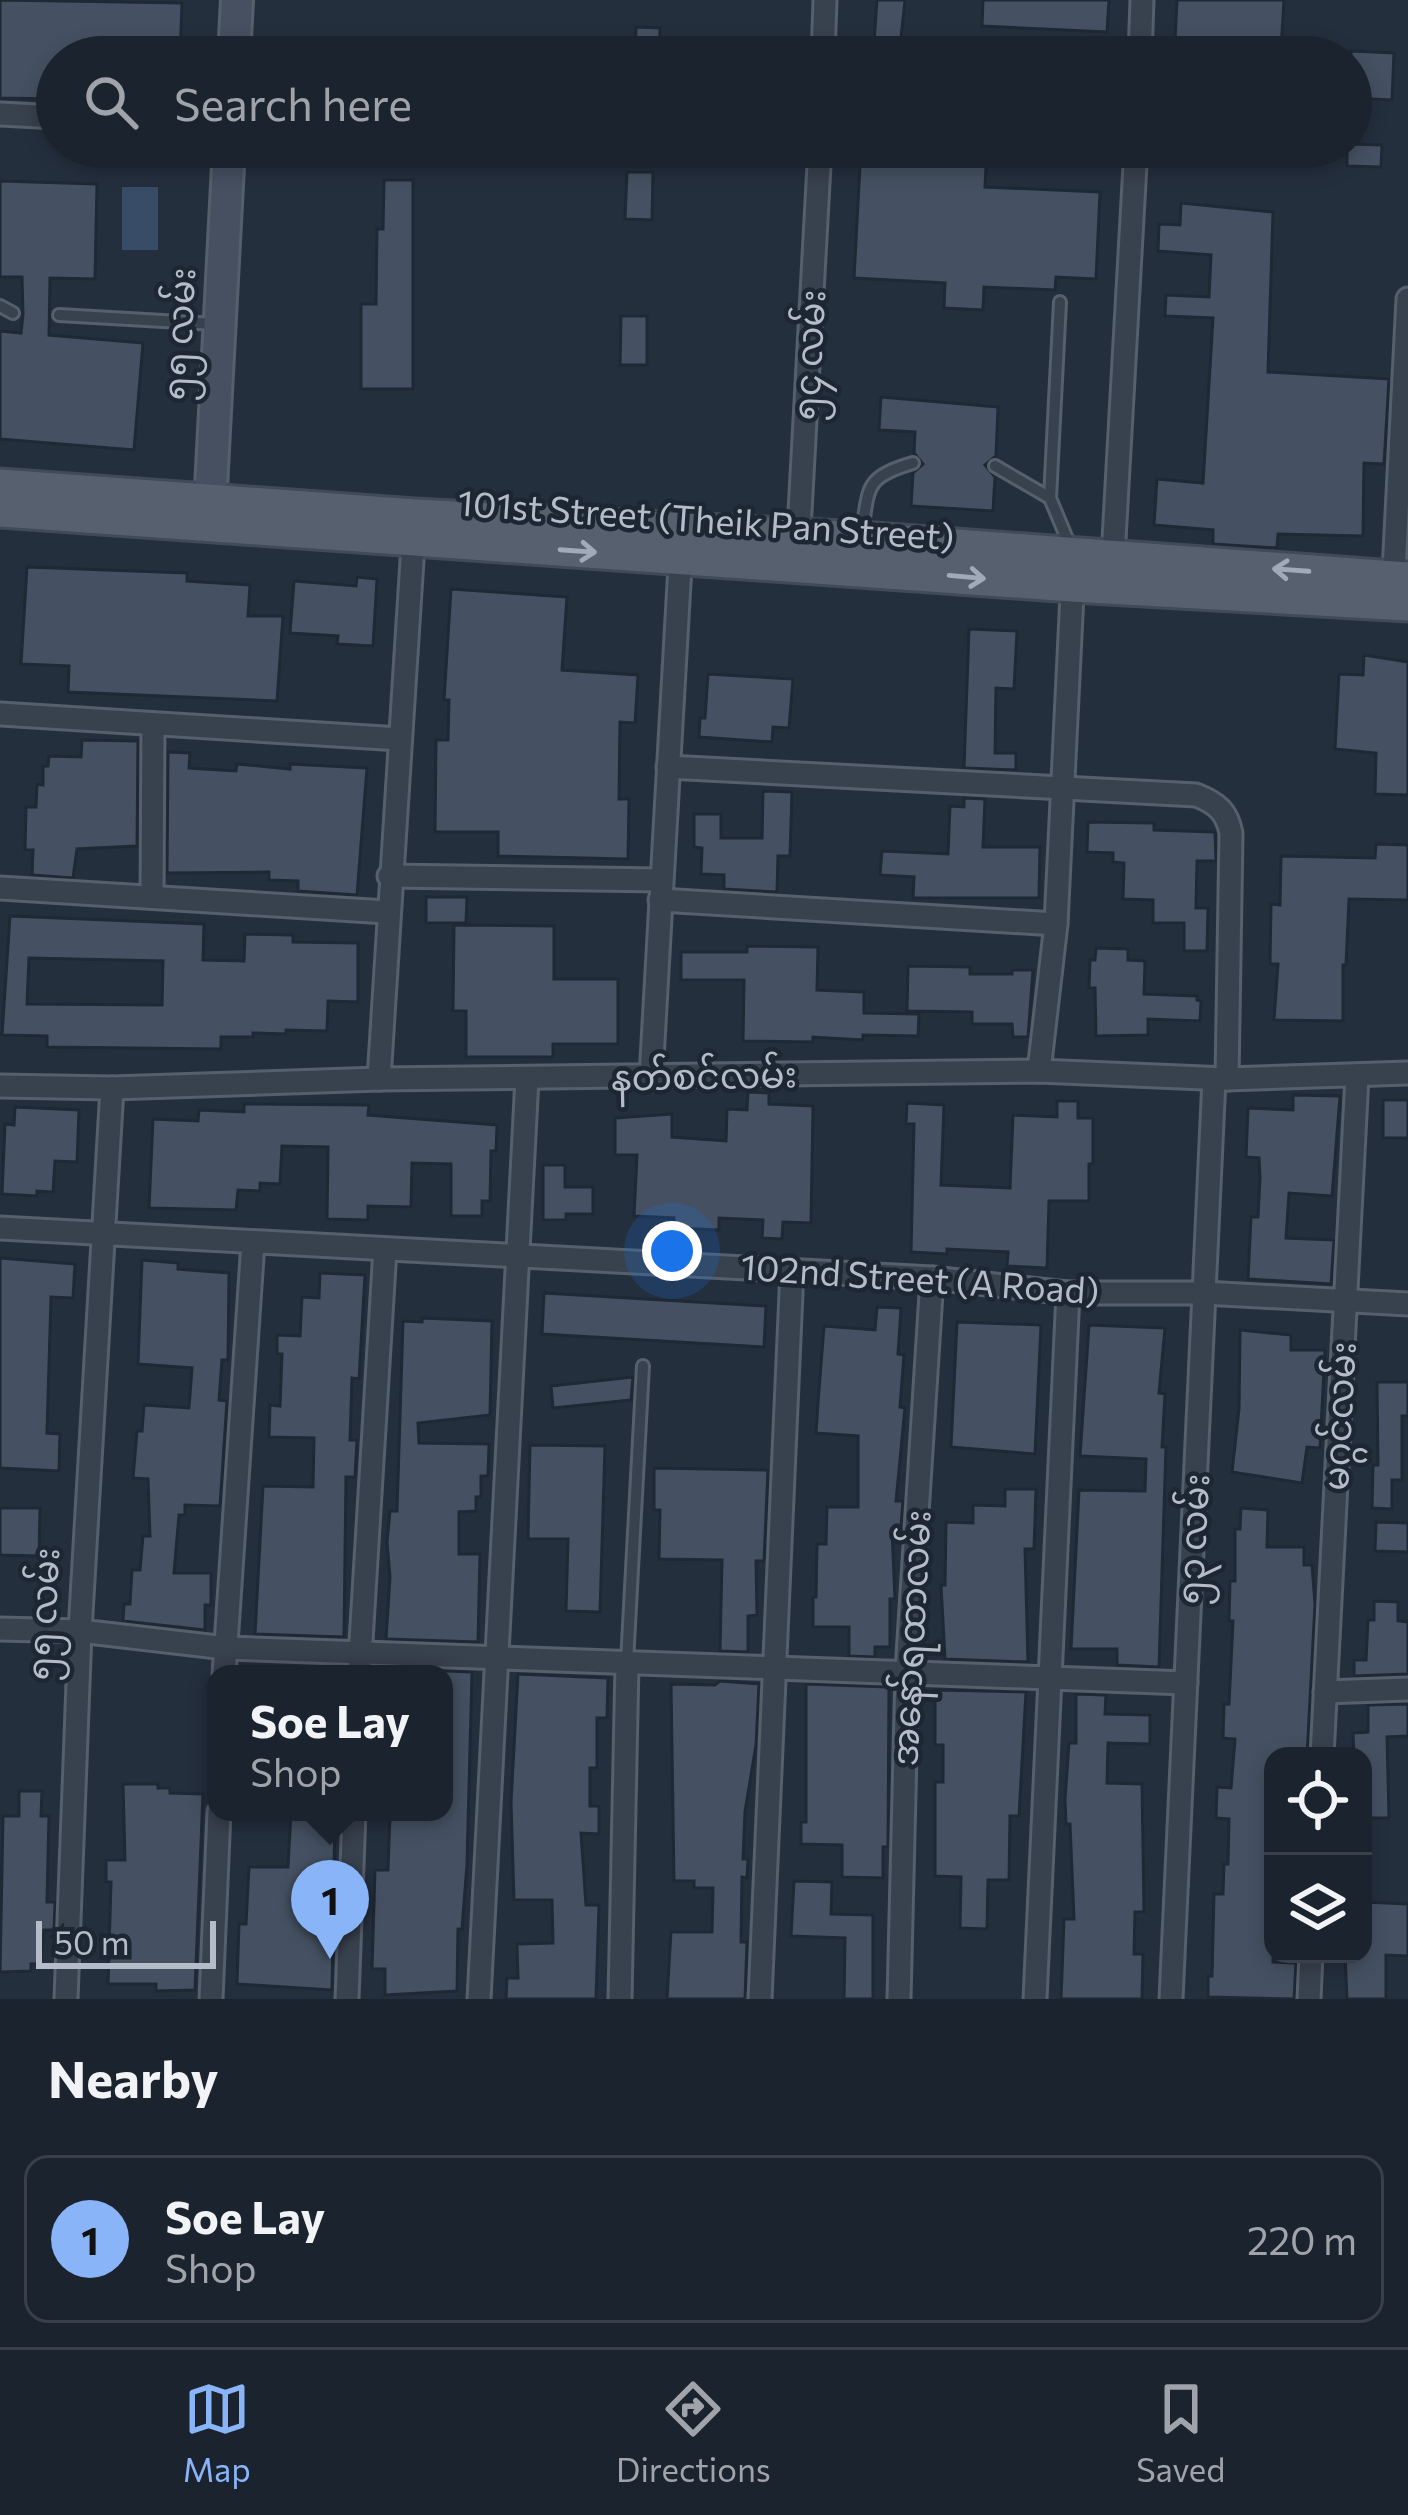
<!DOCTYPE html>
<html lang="en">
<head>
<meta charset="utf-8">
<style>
  :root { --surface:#1b232e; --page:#282f3a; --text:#f1f3f6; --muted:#a0a4aa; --line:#39404a; --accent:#8ab4f8 }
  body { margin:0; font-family:Commissioner,"Noto Sans Myanmar",sans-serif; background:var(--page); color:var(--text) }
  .controls { position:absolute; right:36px; bottom:36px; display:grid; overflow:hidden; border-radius:24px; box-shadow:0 6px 18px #0003 }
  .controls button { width:108px; height:108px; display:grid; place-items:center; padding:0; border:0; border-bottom:3px solid var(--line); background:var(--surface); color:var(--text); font:60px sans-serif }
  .scale { position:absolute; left:36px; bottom:30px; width:180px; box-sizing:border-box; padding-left:12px; border:6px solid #b4bcc9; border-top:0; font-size:33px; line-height:42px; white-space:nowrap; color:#b4bcc9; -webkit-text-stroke:9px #1d2633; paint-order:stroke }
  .you { position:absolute; left:672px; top:1251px; width:42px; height:42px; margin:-30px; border:9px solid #fff; border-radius:50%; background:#1a73e8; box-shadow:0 0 0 18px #1a73e833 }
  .badge { display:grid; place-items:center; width:78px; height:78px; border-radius:50%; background:var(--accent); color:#111; font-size:39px; font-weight:700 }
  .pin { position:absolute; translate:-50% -99px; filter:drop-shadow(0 3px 6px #0008) }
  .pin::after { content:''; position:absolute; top:63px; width:42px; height:36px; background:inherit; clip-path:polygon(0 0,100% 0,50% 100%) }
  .popup { position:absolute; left:207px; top:1665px; width:246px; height:156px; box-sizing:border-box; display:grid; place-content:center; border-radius:24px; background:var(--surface); filter:drop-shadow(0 3px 9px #0005); font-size:39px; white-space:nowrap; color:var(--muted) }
  .popup b { font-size:45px; color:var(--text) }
  .popup::after { content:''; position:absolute; left:50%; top:100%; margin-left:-24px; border:24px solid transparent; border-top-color:var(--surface) }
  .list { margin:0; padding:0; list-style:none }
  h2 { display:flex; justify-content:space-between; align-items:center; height:156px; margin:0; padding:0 48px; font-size:51px }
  h2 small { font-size:39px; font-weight:400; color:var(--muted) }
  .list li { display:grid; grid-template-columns:78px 1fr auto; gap:36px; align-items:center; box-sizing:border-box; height:168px; margin:0 24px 24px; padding:0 24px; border:3px solid var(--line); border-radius:24px }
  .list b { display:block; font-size:45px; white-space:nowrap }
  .list p { margin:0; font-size:39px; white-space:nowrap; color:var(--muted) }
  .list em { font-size:39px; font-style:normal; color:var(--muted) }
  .icon { flex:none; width:66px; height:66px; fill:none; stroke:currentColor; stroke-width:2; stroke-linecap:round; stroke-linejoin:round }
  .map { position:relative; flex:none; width:1408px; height:1999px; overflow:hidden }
  .search { position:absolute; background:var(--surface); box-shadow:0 6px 18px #0003; left:36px; right:36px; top:36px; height:132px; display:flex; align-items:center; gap:30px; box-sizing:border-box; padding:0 42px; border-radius:66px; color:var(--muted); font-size:45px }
  .sheet { height:348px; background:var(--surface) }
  nav { display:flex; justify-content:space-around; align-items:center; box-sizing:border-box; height:168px; border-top:3px solid var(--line); background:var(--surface); font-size:33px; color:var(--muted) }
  nav a { display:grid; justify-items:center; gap:6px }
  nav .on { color:var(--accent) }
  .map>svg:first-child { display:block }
</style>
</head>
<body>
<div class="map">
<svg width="1408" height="1999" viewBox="0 0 1408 1999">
  <rect width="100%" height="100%" fill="#242f3e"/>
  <rect fill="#394c67" x="122" y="187" width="36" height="63"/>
  <g fill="#455162" stroke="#1f2835" stroke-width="3" fill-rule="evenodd">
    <polygon points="0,0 182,3 180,57 57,57 57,99 0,98"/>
    <polygon points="877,0 905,0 899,57 873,57"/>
    <polygon points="983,0 1109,0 1107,32 982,26"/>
    <polygon points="1177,0 1284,0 1281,50 1175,40"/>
    <polygon points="636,27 660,28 659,57 635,57"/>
    <polygon points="1351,51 1394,53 1392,100 1351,98"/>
    <polygon points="1351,144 1382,145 1381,167 1347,166 1347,147"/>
    <polygon points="861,147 987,147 985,187 1100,192 1096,279 1056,277 1055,290 984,287 983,310 944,308 945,283 854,278"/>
    <polygon points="627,172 653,172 652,220 625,219"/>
    <polygon points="384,180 413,180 413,389 361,389 361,304 376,304 377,229 383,229"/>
    <polygon points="0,181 97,184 95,279 50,278 49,335 143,343 134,450 0,439 0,331 21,333 23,314 22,277 0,277"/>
    <polygon points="1181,203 1273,212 1268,372 1389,379 1384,464 1364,463 1363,536 1278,534 1277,548 1213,544 1213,530 1154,525 1157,479 1203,483 1213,318 1165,316 1166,295 1209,297 1211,255 1158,251 1159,224 1180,225"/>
    <polygon points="621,316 647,316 647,365 620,365"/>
    <polygon points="881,397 998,407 996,456 985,465 995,477 993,511 911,506 913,473 923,464 914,453 915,432 879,430"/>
    <polygon points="27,567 187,573 187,581 250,585 248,616 283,616 277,701 68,692 69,666 21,664"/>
    <polygon points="357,577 377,579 373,646 337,644 338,636 290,633 294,581 356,586"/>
    <polygon points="451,589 567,597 562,670 638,675 635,723 620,722 619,799 629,799 628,859 498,856 498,832 435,832 436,740 448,740 449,700 444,700"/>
    <polygon points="969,629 1017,631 1014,689 996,688 995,753 1016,753 1016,770 964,768"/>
    <polygon points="1364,655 1408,662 1408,795 1375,794 1376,753 1335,749 1339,674 1363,675"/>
    <polygon points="708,674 793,679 789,728 773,727 772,742 699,737 700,718 705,718"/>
    <polygon points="82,740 138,741 137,846 77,849 73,878 32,875 33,850 25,850 26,807 36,807 37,784 43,785 43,766 48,766 49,756 81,757"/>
    <polygon points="168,752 190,753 189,768 236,771 237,764 290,769 290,764 367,768 357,895 298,891 298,881 269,880 269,872 167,873"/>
    <polygon points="763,791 792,792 790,856 778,856 777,892 724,889 724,875 701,874 702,848 694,847 694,814 721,814 721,838 762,838"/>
    <polygon points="964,798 985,799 983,847 1040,847 1039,898 913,898 914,877 880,875 882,851 948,854 950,806 964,807"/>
    <polygon points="1088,822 1154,823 1154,830 1215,832 1216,861 1197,861 1196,908 1208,908 1207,951 1184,951 1184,923 1153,923 1153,900 1123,899 1124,863 1113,862 1113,853 1087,852"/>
    <polygon points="1376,844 1408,845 1408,900 1349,899 1346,965 1343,965 1343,1021 1274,1020 1278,964 1270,964 1271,904 1280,905 1281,856 1375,858"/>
    <polygon points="426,897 467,897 466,923 426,923"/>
    <path d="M 10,916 L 204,924 L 203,960 L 244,961 L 245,934 L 293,935 L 293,942 L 358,943 L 358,1002 L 328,1001 L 327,1031 L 286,1030 L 286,1034 L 253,1033 L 253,1037 L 221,1037 L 221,1049 L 47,1047 L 47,1036 L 2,1035 ZM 29,958 L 163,961 L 162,1005 L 27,1004 Z"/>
    <polygon points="454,925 554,926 554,979 618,979 618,1044 553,1044 553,1057 466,1057 466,1011 453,1011"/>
    <polygon points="747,946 818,947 817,990 864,992 864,1013 919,1014 918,1036 863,1035 863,1040 813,1037 813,1042 743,1041 744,980 681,980 681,952 747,952"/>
    <polygon points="1096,948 1128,949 1128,960 1145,961 1144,994 1197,996 1197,1000 1201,1001 1200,1021 1148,1019 1148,1035 1096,1036 1095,988 1089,988 1090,960 1095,960"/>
    <polygon points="908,966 970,967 970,974 1012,974 1012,970 1033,970 1028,1037 1013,1037 1012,1024 972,1024 972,1012 907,1011"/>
    <polygon points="748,1092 769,1093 769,1104 813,1106 811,1223 783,1222 782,1239 762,1238 763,1220 719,1218 719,1230 674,1228 674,1218 634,1216 637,1155 615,1155 615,1118 672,1114 672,1137 726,1141 727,1109 747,1110"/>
    <polygon points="1293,1095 1340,1096 1332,1196 1289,1193 1286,1238 1334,1240 1331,1284 1248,1279 1251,1217 1258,1217 1260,1178 1259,1158 1246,1157 1248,1108 1293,1110"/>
    <rect x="1383" y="1100" width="25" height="38"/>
    <polygon points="1057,1101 1078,1101 1078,1118 1093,1118 1093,1164 1089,1164 1089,1201 1049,1201 1047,1268 1007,1266 1008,1252 947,1249 947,1254 911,1252 914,1124 906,1124 907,1103 944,1105 941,1185 1010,1188 1013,1115 1057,1117"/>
    <polygon points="244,1104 369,1105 368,1115 497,1125 496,1151 491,1151 490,1201 482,1201 482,1216 451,1216 451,1164 412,1163 411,1207 368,1206 368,1220 327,1219 328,1147 282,1146 280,1184 260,1183 260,1191 238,1190 236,1210 149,1208 153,1119 198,1121 199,1110 244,1112"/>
    <polygon points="15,1107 79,1110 77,1162 55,1161 53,1192 37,1191 37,1196 2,1194 5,1124 14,1125"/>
    <polygon points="543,1165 565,1165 565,1187 593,1187 593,1214 566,1214 566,1220 543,1220"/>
    <polygon points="0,1258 75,1264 73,1298 51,1297 47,1433 60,1434 59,1471 0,1468"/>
    <polygon points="142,1260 178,1263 178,1269 229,1273 228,1360 222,1360 219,1400 227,1401 220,1506 185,1505 185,1515 179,1515 174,1573 211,1573 211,1605 205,1605 205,1630 123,1621 124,1604 130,1604 132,1570 140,1570 143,1536 150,1536 148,1479 133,1478 137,1431 142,1431 144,1405 189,1408 192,1368 138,1364"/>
    <polygon points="320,1273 365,1275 359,1379 352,1378 350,1440 357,1440 355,1477 346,1477 344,1637 255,1634 263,1486 313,1487 314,1438 269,1437 270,1405 280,1406 282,1354 277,1354 277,1335 300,1336 302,1297 319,1298"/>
    <polygon points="544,1293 766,1306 764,1347 542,1334"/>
    <polygon points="877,1307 901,1308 898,1354 904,1355 900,1407 905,1408 896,1501 903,1501 901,1525 900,1530 892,1530 895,1599 890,1599 890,1647 875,1647 875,1657 849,1656 849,1627 813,1627 813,1597 816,1597 817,1544 826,1544 827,1507 858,1507 858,1436 816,1433 818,1403 824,1326 875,1330"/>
    <polygon points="422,1318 492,1321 490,1415 418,1423 419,1443 489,1444 488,1476 481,1476 481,1497 476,1497 476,1511 459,1512 459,1554 480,1554 478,1642 386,1639 390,1577 387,1542 390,1511 397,1511 403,1321 422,1322"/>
    <polygon points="957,1322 1041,1325 1035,1454 951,1447"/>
    <polygon points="1089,1325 1165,1328 1159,1393 1165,1394 1162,1447 1166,1447 1159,1667 1117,1665 1117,1649 1071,1649 1079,1490 1145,1491 1146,1459 1080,1456"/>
    <polygon points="1240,1330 1291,1335 1291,1350 1325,1350 1320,1448 1307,1447 1302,1483 1232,1472 1239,1409"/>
    <polygon points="633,1377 631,1400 553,1408 551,1386"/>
    <polygon points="1377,1382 1408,1382 1408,1416 1402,1416 1402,1480 1392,1480 1392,1509 1372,1508 1373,1465 1378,1465"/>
    <polygon points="530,1445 605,1446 600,1612 566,1611 568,1539 528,1539"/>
    <polygon points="654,1468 768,1470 764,1561 756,1561 757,1615 748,1616 748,1652 720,1651 722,1560 659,1559 660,1510 654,1510"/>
    <polygon points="1005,1489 1036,1489 1034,1549 1025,1549 1028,1662 945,1659 941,1585 945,1585 946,1522 973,1523 973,1505 1005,1506"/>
    <polygon points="0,1508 40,1508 39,1556 0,1555"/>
    <polygon points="1241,1508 1268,1510 1267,1547 1304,1547 1304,1565 1312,1565 1315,1604 1307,1756 1273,1756 1273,1962 1296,1963 1294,1999 1208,1997 1208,1976 1212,1976 1214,1894 1223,1894 1224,1864 1228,1864 1229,1819 1216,1818 1217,1787 1231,1788 1235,1739 1223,1738 1224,1704 1229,1704 1233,1621 1229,1621 1230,1581 1235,1581 1235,1529 1240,1529"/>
    <polygon points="1376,1522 1408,1523 1408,1552 1375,1551"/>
    <polygon points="1374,1601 1398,1602 1398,1621 1408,1622 1408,1674 1354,1676 1354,1660 1366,1660 1368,1620 1374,1620"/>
    <polygon points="398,1669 472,1672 467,1864 462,1929 458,1929 457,1991 385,1995 385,1969 372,1969 375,1870 388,1870 390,1814 444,1812 444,1674 398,1674"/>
    <polygon points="518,1674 608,1678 607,1718 597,1718 597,1768 590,1768 590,1806 599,1806 599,1834 581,1833 586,1905 599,1905 596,1999 506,1999 507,1978 518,1978 517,1944 553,1943 552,1900 514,1900 511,1802"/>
    <polygon points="720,1681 759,1684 756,1745 745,1812 743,1859 748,1859 747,1878 742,1877 741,1942 747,1942 745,1999 667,1999 671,1932 712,1932 713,1888 694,1888 694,1881 674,1881 671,1684 715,1685"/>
    <polygon points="806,1684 889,1687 888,1847 883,1847 883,1878 842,1877 842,1845 801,1844 801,1822 806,1822"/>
    <polygon points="935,1690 1026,1692 1019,1816 1010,1816 1009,1880 988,1880 987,1929 960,1928 961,1877 935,1876 935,1782 943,1782 943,1745 935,1745"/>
    <polygon points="1076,1694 1106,1695 1105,1714 1150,1715 1150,1744 1108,1743 1107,1783 1142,1784 1144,1912 1135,1912 1134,1954 1143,1954 1142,1999 1061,1999 1064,1919 1074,1919 1070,1824 1066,1824 1065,1800 1069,1743 1076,1743"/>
    <polygon points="1408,1704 1408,1736 1387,1737 1389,1818 1363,1818 1363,1756 1354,1756 1353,1733 1368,1732 1368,1705"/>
    <polygon points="123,1784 158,1784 158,1788 170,1788 170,1793 203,1794 195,1990 156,1991 156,1984 108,1984 111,1882 106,1882 106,1860 125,1860"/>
    <polygon points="19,1791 42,1791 41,1816 49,1816 47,1902 55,1902 54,1930 44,1930 41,1964 31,1964 31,1971 0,1972 3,1816 19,1816"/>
    <polygon points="291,1812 335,1812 332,1990 237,1984 239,1924 246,1924 249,1867 288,1867"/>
    <polygon points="794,1881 832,1882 831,1914 873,1915 873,1999 844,1999 845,1938 791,1936"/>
    <polygon points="1363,1902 1408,1904 1408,1956 1386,1955 1386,1999 1347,1999 1345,1954 1363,1954"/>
  </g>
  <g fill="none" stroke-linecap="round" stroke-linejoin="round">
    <defs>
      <g id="service">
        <polyline points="1091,147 1098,147"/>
        <polyline points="1060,302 1050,498 1070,546"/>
        <polyline points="0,306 13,313"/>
        <polyline points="59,315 215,324"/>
        <polyline points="995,466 1050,498"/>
        <path d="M 861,536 C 870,488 862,478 913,463"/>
        <polyline points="627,1662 643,1366"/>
      </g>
      <g id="minor">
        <polyline points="823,57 825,0"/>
        <polyline points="1140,57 1142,0"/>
        <polyline points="0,114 57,117"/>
        <polyline points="798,548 820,147"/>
        <polyline points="1113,557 1136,147"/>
        <polyline points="1393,591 1408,299"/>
        <polyline points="0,714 400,739"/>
        <path d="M 668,767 L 1196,795 C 1217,803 1227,812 1231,833 L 1227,1079"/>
        <polyline points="389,876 661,880"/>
        <polyline points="0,888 387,912"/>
        <polyline points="152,897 153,724"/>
        <polyline points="660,900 1056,924"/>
        <polyline points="1039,1071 1056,924 1073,574"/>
        <polyline points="651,1077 681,548"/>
        <polyline points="379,1079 414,529"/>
        <polyline points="0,1086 112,1088 379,1079 1039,1071 1227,1079 1408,1073"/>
        <polyline points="0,1228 932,1278 1068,1293 1204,1293 1408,1304"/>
        <polyline points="0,1629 80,1631 226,1648 1186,1683"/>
        <polyline points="224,1674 253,1242"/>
        <polyline points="359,1674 385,1249"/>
        <polyline points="1325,1692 1408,1689"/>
        <polyline points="1322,1756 1357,1076"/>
        <polyline points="66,1999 80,1631 112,1088"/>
        <polyline points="211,1999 219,1812"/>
        <polyline points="347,1999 354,1812"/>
        <polyline points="479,1999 527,1078"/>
        <polyline points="620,1999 627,1664"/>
        <polyline points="760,1999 792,1270"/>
        <polyline points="899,1999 907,1671 932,1278"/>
        <polyline points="1035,1999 1068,1293"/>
        <polyline points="1171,1999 1214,1079"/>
        <polyline points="1309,1999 1311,1954"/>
      </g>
      <g id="secondary">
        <polyline points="234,57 237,0"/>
        <polyline points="209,525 229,147"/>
      </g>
      <g id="primary">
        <polyline points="0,486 415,516 861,539 1408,579"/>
        <polyline points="0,510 1073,585 1408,604"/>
      </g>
    </defs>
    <use href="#service" stroke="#565f6c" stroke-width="16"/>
    <use href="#minor" stroke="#565f6c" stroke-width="27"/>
    <use href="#secondary" stroke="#565f6c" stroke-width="36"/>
    <use href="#primary" stroke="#414a57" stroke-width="39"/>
    <use href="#service" stroke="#38414e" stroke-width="10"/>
    <use href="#minor" stroke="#38414e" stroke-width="21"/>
    <use href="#secondary" stroke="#465061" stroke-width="30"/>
    <use href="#primary" stroke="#56606e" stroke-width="33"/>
  </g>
  <defs><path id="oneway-shaft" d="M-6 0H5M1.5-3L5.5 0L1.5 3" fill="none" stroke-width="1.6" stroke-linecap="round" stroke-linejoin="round" transform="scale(3)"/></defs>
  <g stroke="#a1aab7">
    <use href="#oneway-shaft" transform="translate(578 551) rotate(4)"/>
    <use href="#oneway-shaft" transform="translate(1291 570) rotate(-176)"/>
    <use href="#oneway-shaft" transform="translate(967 577) rotate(5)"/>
  </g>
  <g text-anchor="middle" stroke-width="9" stroke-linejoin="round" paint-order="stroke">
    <g font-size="36" fill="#b4bcc9" stroke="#1d2633">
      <text transform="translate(179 334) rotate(-87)" y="13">၅၅ လမ်း</text>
      <text transform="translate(809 355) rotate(-87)" y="13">၅၄ လမ်း</text>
      <text transform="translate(706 520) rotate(4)" y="13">101st Street (Theik Pan Street)</text>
      <text transform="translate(704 1076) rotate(-1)" y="13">နတ်စင်လမ်း</text>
      <text transform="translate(920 1279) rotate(4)" y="13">102nd Street (A Road)</text>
      <text transform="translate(1339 1416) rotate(-87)" y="13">မဂ္ဂင်လမ်း</text>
      <text transform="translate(1193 1539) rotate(-87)" y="13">၅၃ လမ်း</text>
      <text transform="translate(43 1614) rotate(-87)" y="13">၅၅ လမ်း</text>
      <text transform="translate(911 1638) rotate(-87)" y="13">အနော်ရထာလမ်း</text>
    </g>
  </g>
</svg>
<div class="controls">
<button><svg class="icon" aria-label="locate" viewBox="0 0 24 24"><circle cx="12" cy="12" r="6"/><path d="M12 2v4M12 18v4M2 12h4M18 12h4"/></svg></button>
<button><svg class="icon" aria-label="layers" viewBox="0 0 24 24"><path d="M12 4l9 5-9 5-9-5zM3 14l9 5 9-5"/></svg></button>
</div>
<div class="scale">50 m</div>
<div class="you"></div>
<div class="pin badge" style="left:330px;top:1959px">1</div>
<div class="popup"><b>Soe Lay</b>Shop</div>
<div class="search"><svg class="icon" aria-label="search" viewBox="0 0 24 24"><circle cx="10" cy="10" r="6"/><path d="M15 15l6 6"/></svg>Search here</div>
</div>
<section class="sheet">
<h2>Nearby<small></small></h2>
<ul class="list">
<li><span class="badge">1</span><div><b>Soe Lay</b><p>Shop</p></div><em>220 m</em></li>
</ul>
</section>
<nav>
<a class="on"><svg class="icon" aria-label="map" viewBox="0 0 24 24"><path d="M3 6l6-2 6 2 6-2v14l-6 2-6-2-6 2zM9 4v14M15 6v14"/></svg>Map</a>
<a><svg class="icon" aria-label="directions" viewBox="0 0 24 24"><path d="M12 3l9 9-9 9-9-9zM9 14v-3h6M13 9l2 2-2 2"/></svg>Directions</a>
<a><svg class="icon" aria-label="saved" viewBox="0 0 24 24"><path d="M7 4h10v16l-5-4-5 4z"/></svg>Saved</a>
</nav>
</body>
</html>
